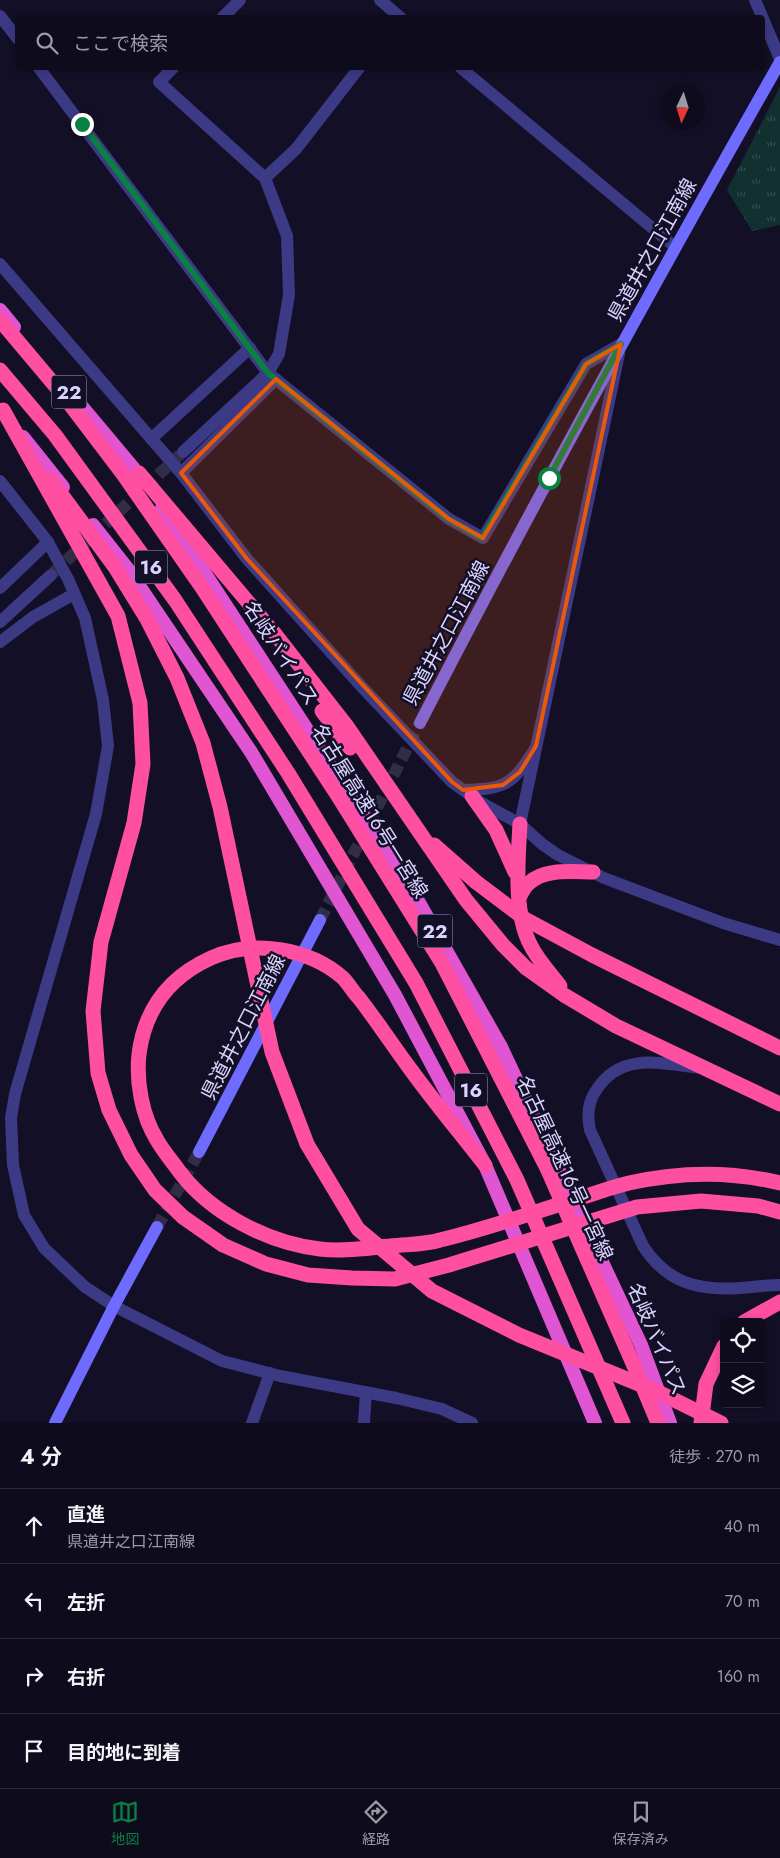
<!DOCTYPE html>
<html lang="ja">
<head>
<meta charset="utf-8">
<style>
  :root { --surface:#0e0b1c; --page:#1c1929; --text:#f1f3f6; --muted:#9b9ba3; --line:#2e2b3b; --accent:#0b8043 }
  body { margin:0; font-family:Jost,"Noto Sans JP",sans-serif; background:var(--page); color:var(--text) }
  .controls { position:absolute; right:15px; bottom:15px; display:grid; overflow:hidden; border-radius:5px; box-shadow:0 2px 8px #0003 }
  .controls button { width:45px; height:45px; display:grid; place-items:center; padding:0; border:0; border-bottom:1px solid var(--line); background:var(--surface); color:var(--text); font:25px sans-serif }
  .compass { position:absolute; left:660px; top:85px; width:45px; height:45px; border-radius:50%; background:var(--surface); box-shadow:0 2px 8px #0003; rotate:184deg }
  .stop { position:absolute; width:15px; height:15px; margin:-11px; border:4px solid #0b8043; border-radius:50%; background:#fff }
  .stop.end { background:#0b8043; border-color:#fff; box-shadow:0 1px 5px #0008 }
  .list { margin:0; padding:0; list-style:none }
  h2 { display:flex; justify-content:space-between; align-items:center; height:65px; margin:0; padding:0 20px; font-size:21px }
  h2 small { font-size:16px; font-weight:400; color:var(--muted) }
  .list li { display:grid; grid-template-columns:32px 1fr auto; gap:15px; align-items:center; box-sizing:border-box; height:75px; padding:0 20px; border-top:1px solid var(--line) }
  .list b { display:block; font-size:19px; white-space:nowrap }
  .list p { margin:0; font-size:16px; white-space:nowrap; color:var(--muted) }
  .list em { font-size:16px; font-style:normal; color:var(--muted) }
  .icon { flex:none; width:28px; height:28px; fill:none; stroke:currentColor; stroke-width:2; stroke-linecap:round; stroke-linejoin:round }
  .map { position:relative; flex:none; width:780px; height:1423px; overflow:hidden }
  .search { position:absolute; background:var(--surface); box-shadow:0 2px 8px #0003; left:15px; right:15px; top:15px; height:55px; display:flex; align-items:center; gap:12px; box-sizing:border-box; padding:0 18px; border-radius:5px; color:var(--muted); font-size:19px }
  .sheet { height:365px; background:var(--surface) }
  nav { display:flex; justify-content:space-around; align-items:center; box-sizing:border-box; height:70px; border-top:1px solid var(--line); background:var(--surface); font-size:14px; color:var(--muted) }
  nav a { display:grid; justify-items:center; gap:2px }
  nav .on { color:var(--accent) }
  .map>svg:first-child { display:block }
</style>
</head>
<body>
<div class="map">
<svg width="780" height="1423" viewBox="0 0 780 1423">
  <defs>
    <pattern id="park-tufts" width="24" height="20" patternUnits="userSpaceOnUse" patternTransform="scale(1.25)"><rect width="24" height="20" fill="#12302f"/><path d="M3 7l-1-3M5 7V3M7 7l1-3M15 17l-1-3M17 17v-4M19 17l1-3" fill="none" stroke="#344d4e"/></pattern>
  </defs>
  <rect width="100%" height="100%" fill="#130f26"/>
  <polygon fill="url(#park-tufts)" points="780,87 780,225 752,231 727,190"/>
  <g fill="none" stroke-linecap="round" stroke-linejoin="round">
    <polyline stroke="#312d47" stroke-width="12" stroke-dasharray="12 6" stroke-linecap="butt" points="53,573 183,452"/>
    <g stroke="#312d47" stroke-width="12" stroke-dasharray="12 6" stroke-linecap="butt">
      <polyline points="320,920 420,723"/>
      <polyline points="157,1227 199,1152"/>
    </g>
    <path stroke="#3d3a85" stroke-width="12" d="M 701,1068 C 663,1064 622,1051 597,1089 C 588,1101 587,1116 590,1130 L 643,1246 C 667,1283 698,1291 741,1288 C 754,1287 767,1285 780,1285"/>
    <g stroke="#3d3a85" stroke-width="12">
      <polyline points="380,0 401,18"/>
      <polyline points="755,0 780,59"/>
      <polyline points="0,16 18,39"/>
      <polyline points="222,18 240,0"/>
      <polyline points="39,68 268,373 449,519 483,538 586,364 621,344"/>
      <polyline points="173,68 159,82 265,178 287,236 289,295 279,354 268,373 183,452"/>
      <polyline points="461,68 675,247"/>
      <polyline points="265,178 296,149 359,68"/>
      <polyline points="0,264 181,473 247,559 361,686 452,782 480,802 520,824"/>
      <polyline points="151,439 250,348"/>
      <polyline points="181,473 276,379"/>
      <polyline points="0,481 48,542 68,579 85,618 103,700 108,746 96,814 15,1094 11,1118 13,1165 24,1215 44,1248 85,1287 114,1306 222,1361 280,1376 396,1398 442,1409 472,1423"/>
      <polyline points="0,588 48,542"/>
      <polyline points="0,622 51,575"/>
      <polyline points="0,642 33,617 74,594"/>
      <path d="M 463,790 C 506,789 512,785 535,749"/>
      <polyline points="252,1423 270,1373"/>
      <polyline points="364,1423 366,1392"/>
    </g>
    <polyline stroke="#3d3a85" stroke-width="12" points="619,354 520,824 542,844 558,855 604,878 723,923 780,940"/>
    <g stroke="#6f6bff" stroke-width="12">
      <path d="M 420,723 C 535,500 656,280 780,62"/>
      <polyline points="199,1152 320,920"/>
      <polyline points="55,1423 114,1306 157,1227"/>
    </g>
    <g stroke="#e055d1" stroke-width="14">
      <polyline points="0,310 14,327"/>
      <polyline points="62,383 145,482"/>
      <polyline points="23,437 63,487"/>
      <polyline points="162,508 410,887 501,1047 641,1345 670,1423"/>
      <polyline points="93,525 127,568 251,752 395,995 485,1165 595,1423"/>
    </g>
    <g stroke="#ff4fa3" stroke-width="15">
      <polyline points="0,320 63,395 123,474 201,586 338,796 442,963 547,1168 635,1368 658,1423"/>
      <polyline points="0,370 55,435 175,600 288,773 416,983 517,1180 623,1423"/>
      <polyline points="3,410 118,616 140,703 143,764 134,823 101,942 93,1011 98,1073 109,1110 131,1155 155,1190 183,1217 223,1245 266,1264 308,1275 352,1278 395,1279 449,1265 637,1207 701,1201 758,1206 780,1212"/>
      <polyline points="139,473 275,634 346,725 466,900 503,945 526,968 564,995 616,1026 780,1104"/>
      <polyline points="50,479 115,567 147,619 177,678 203,743 220,807 272,1052 307,1144 358,1229 432,1291 519,1335 656,1391 721,1423"/>
      <polyline points="322,711 350,748"/>
      <polyline points="472,796 496,830 515,872"/>
      <path d="M 520,824 C 518,860 513,913 531,946 C 538,960 550,973 560,986"/>
      <polyline points="434,845 476,882 525,919 592,955 780,1048"/>
      <path d="M 520,896 C 522,892 525,886 529,883 C 545,868 573,872 593,872"/>
      <path d="M 485,1165 C 461,1134 435,1103 411,1070 C 393,1046 377,1021 359,998 C 353,992 349,984 343,978 C 309,948 253,939 211,958 C 169,977 145,1008 139,1054 C 136,1082 142,1116 157,1140 C 163,1151 172,1161 179,1171 C 210,1213 268,1243 320,1249 C 342,1252 367,1248 390,1246 C 406,1244 424,1245 440,1240 C 487,1229 534,1212 580,1198 C 596,1193 612,1187 629,1183 C 678,1172 731,1171 780,1183"/>
      <polyline points="744,1322 780,1302"/>
      <polyline points="701,1423 706,1384 724,1346"/>
    </g>
  </g>
  <g fill="none" stroke-linecap="round" stroke-linejoin="round">
    <polyline stroke="#0b8043" stroke-width="6" points="82,124 268,373 448,519 482,538 586,364 621,344 549,478"/>
  </g>
  <path fill="#e8590c" fill-opacity="0.2" stroke="#e8590c" stroke-width="4" stroke-linejoin="round" d="M 621,344 L 536,746 L 520,772 L 503,785 L 463,790 L 452,782 L 247,559 L 181,473 L 276,379 L 449,519 L 483,538 L 586,364 Z"/>
  <g text-anchor="middle" stroke-width="5" stroke-linejoin="round" paint-order="stroke">
    <g fill="#130f26" stroke="#9e99be" stroke-width="1">
      <rect x="51.5" y="375.5" width="35" height="33" rx="4"/>
      <rect x="135" y="550.5" width="32" height="33" rx="4"/>
      <rect x="417.5" y="914.5" width="35" height="33" rx="4"/>
      <rect x="455" y="1073.5" width="32" height="33" rx="4"/>
    </g>
    <g font-size="19" font-weight="bold" fill="#d9d4ff">
      <text x="69" y="399">22</text>
      <text x="151" y="574">16</text>
      <text x="435" y="938">22</text>
      <text x="471" y="1097">16</text>
    </g>
    <g font-size="20" fill="#d9d4ff" stroke="#130f26">
      <text transform="translate(652 250) rotate(-61)" y="7">県道井之口江南線</text>
      <text transform="translate(446 633) rotate(-62)" y="7">県道井之口江南線</text>
      <text transform="translate(281 653) rotate(57)" y="7">名岐バイパス</text>
      <text transform="translate(370 811) rotate(58)" y="7">名古屋高速16号一宮線</text>
      <text transform="translate(243 1027) rotate(-63)" y="7">県道井之口江南線</text>
      <text transform="translate(565 1168) rotate(65)" y="7">名古屋高速16号一宮線</text>
      <text transform="translate(657 1339) rotate(67)" y="7">名岐バイパス</text>
    </g>
  </g>
</svg>
<div class="controls">
<button><svg class="icon" aria-label="locate" viewBox="0 0 24 24"><circle cx="12" cy="12" r="6"/><path d="M12 2v4M12 18v4M2 12h4M18 12h4"/></svg></button>
<button><svg class="icon" aria-label="layers" viewBox="0 0 24 24"><path d="M12 4l9 5-9 5-9-5zM3 14l9 5 9-5"/></svg></button>
</div>
<svg class="compass" viewBox="-18 -18 36 36"><path d="M0-13l5 13h-10z" fill="#e53935"/><path d="M0 13l5-13h-10z" fill="#9b9ba3"/></svg>
<div class="stop" style="left:549px;top:478px"></div>
<div class="stop end" style="left:82px;top:124px"></div>
<div class="search"><svg class="icon" aria-label="search" viewBox="0 0 24 24"><circle cx="10" cy="10" r="6"/><path d="M15 15l6 6"/></svg>ここで検索</div>
</div>
<section class="sheet">
<h2>4 分<small>徒歩 · 270 m</small></h2>
<ul class="list">
<li><svg class="icon" aria-label="ahead" viewBox="0 0 24 24"><path d="M12 20V5M6 11l6-6 6 6"/></svg><div><b>直進</b><p>県道井之口江南線</p></div><em>40 m</em></li>
<li><svg class="icon" aria-label="left" viewBox="0 0 24 24"><path d="M17 20v-9H6M10 6l-5 5 5 5"/></svg><div><b>左折</b></div><em>70 m</em></li>
<li><svg class="icon" aria-label="right" viewBox="0 0 24 24"><path d="M7 20v-9h11M14 6l5 5-5 5"/></svg><div><b>右折</b></div><em>160 m</em></li>
<li><svg class="icon" aria-label="arrive" viewBox="0 0 24 24"><path d="M6 21V4h12l-3 4 3 4H6"/></svg><div><b>目的地に到着</b></div></li>
</ul>
</section>
<nav>
<a class="on"><svg class="icon" aria-label="map" viewBox="0 0 24 24"><path d="M3 6l6-2 6 2 6-2v14l-6 2-6-2-6 2zM9 4v14M15 6v14"/></svg>地図</a>
<a><svg class="icon" aria-label="directions" viewBox="0 0 24 24"><path d="M12 3l9 9-9 9-9-9zM9 14v-3h6M13 9l2 2-2 2"/></svg>経路</a>
<a><svg class="icon" aria-label="saved" viewBox="0 0 24 24"><path d="M7 4h10v16l-5-4-5 4z"/></svg>保存済み</a>
</nav>
</body>
</html>
